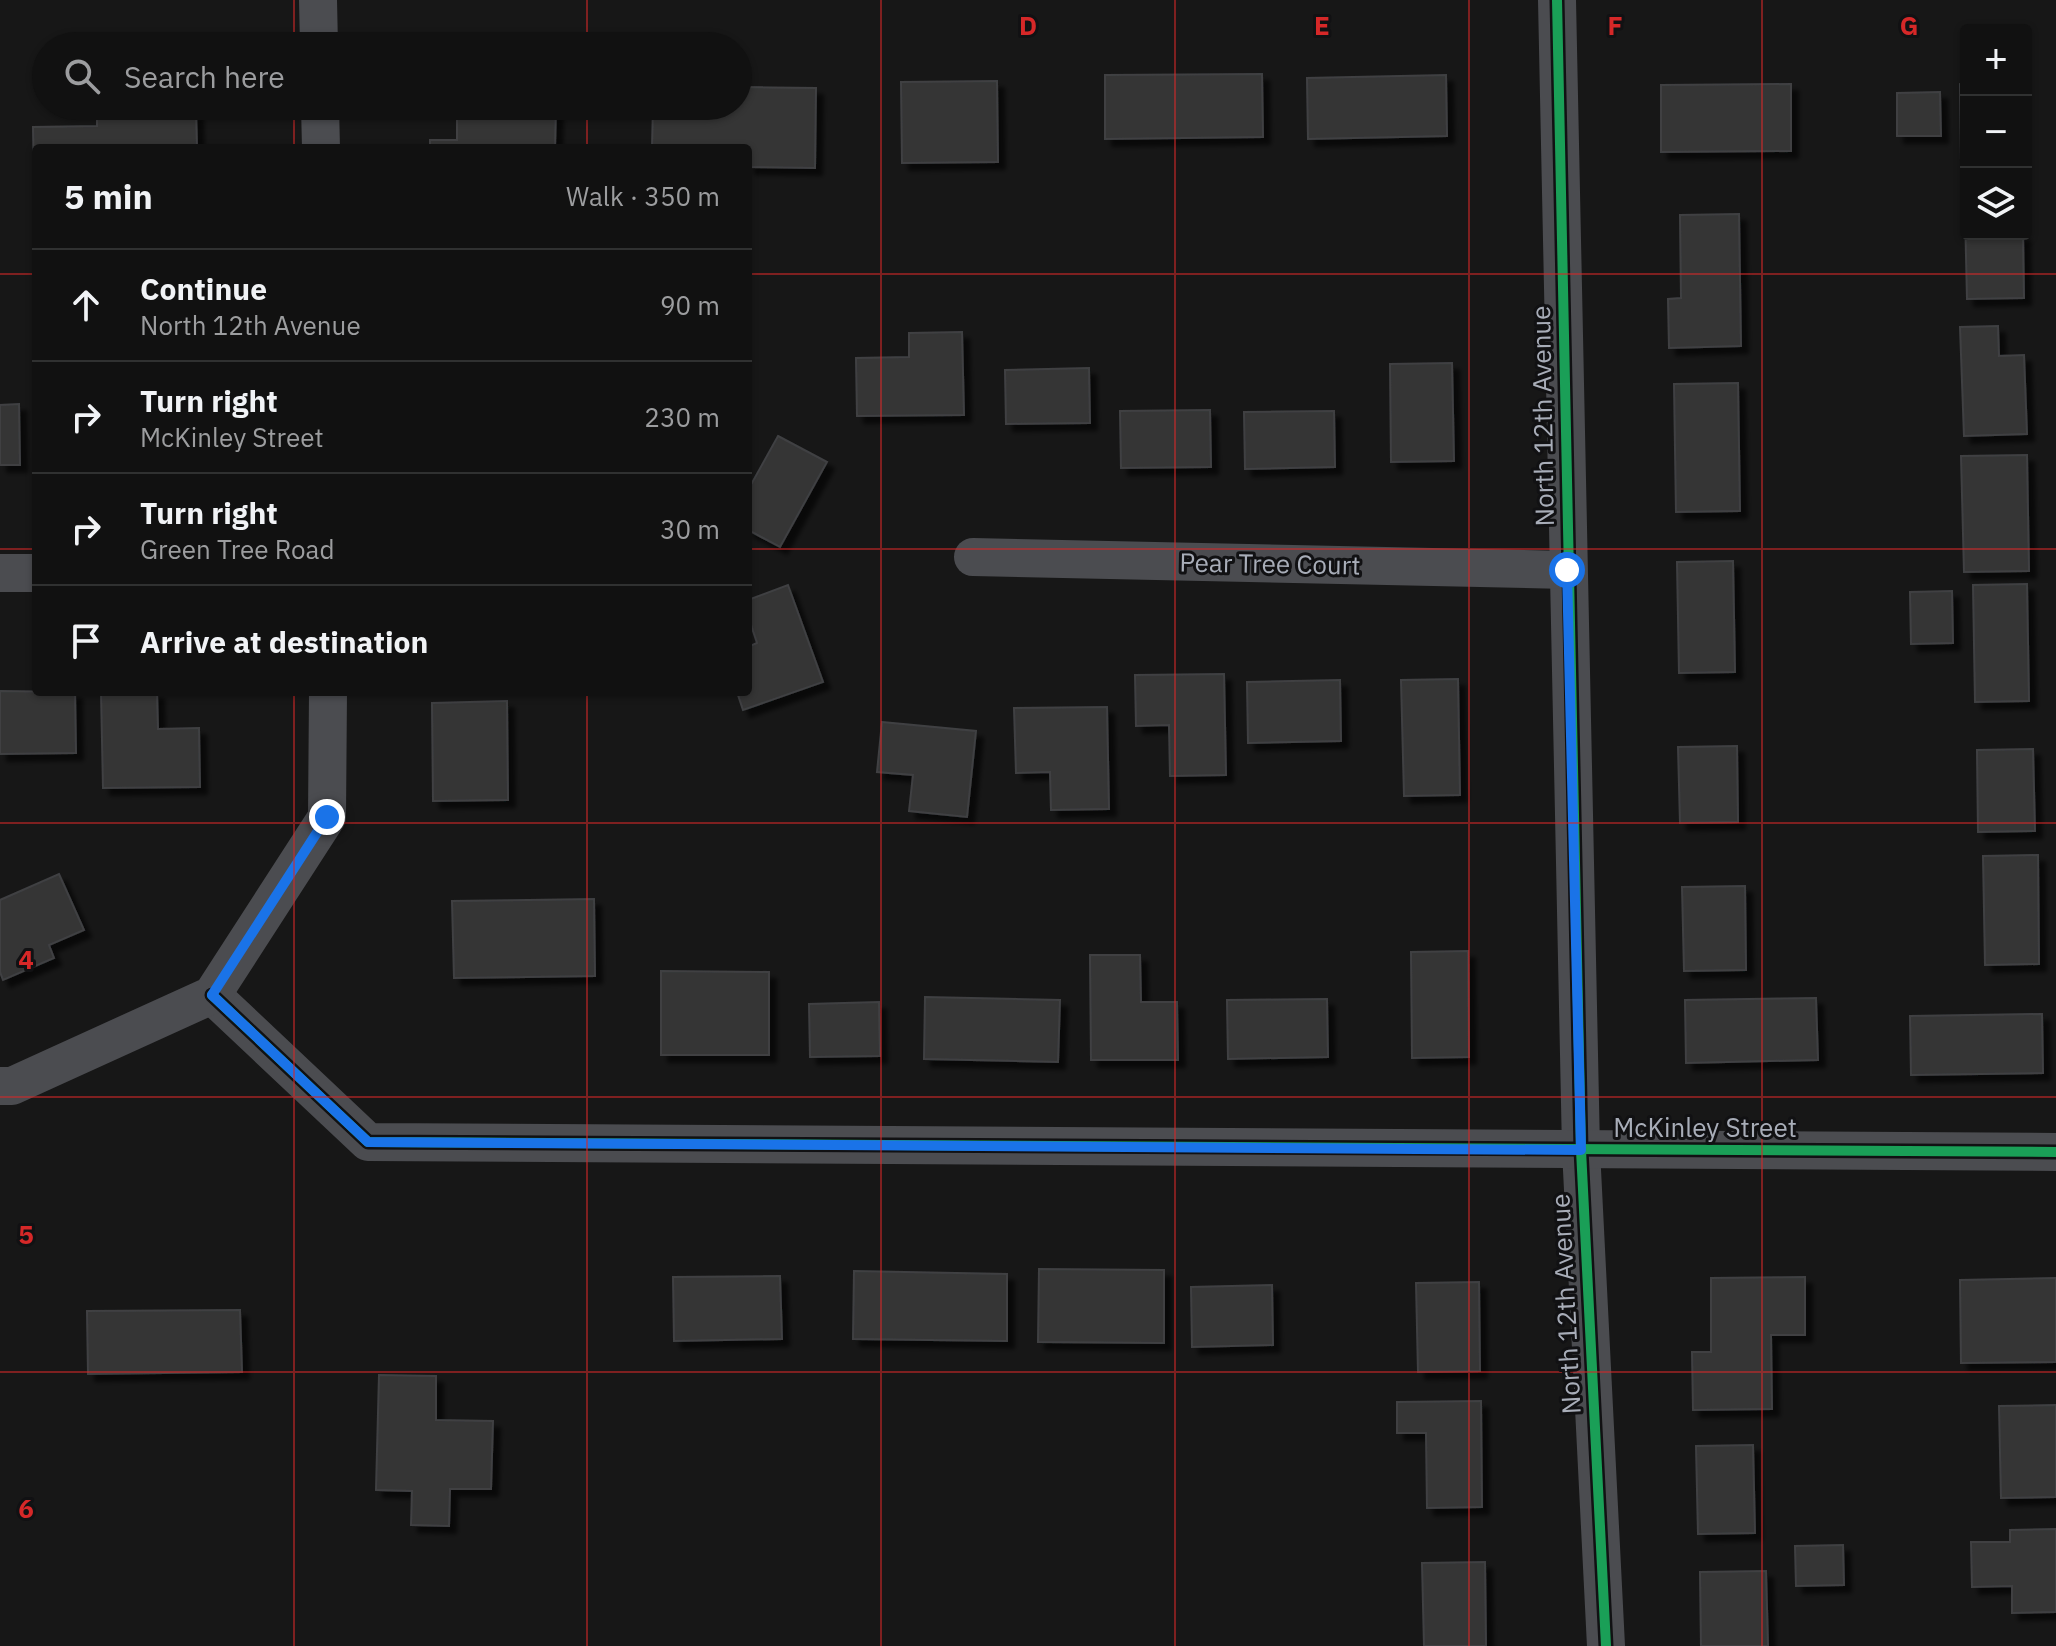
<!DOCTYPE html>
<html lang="en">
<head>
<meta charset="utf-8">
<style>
  :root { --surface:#111; --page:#1e1f1f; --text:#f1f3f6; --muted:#9c9d9f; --line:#303131 }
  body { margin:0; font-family:"IBM Plex Sans",sans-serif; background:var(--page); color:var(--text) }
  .controls { position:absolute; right:24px; top:24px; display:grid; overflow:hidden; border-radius:8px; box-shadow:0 2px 6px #0004 }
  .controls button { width:72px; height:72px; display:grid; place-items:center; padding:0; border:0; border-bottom:2px solid var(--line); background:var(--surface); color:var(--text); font:40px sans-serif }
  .stop { position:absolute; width:24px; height:24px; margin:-18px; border:6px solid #1a73e8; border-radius:50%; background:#fff }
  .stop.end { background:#1a73e8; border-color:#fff; box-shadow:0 2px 8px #0008 }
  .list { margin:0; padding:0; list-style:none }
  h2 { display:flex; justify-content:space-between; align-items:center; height:104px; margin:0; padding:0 32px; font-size:34px }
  h2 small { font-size:26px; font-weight:400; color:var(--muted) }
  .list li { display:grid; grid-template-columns:52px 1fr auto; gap:24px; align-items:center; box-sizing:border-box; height:112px; padding:0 32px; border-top:2px solid var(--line) }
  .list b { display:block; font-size:30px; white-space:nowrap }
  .list p { margin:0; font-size:26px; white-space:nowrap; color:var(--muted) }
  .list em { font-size:26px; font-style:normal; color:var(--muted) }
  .icon { flex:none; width:44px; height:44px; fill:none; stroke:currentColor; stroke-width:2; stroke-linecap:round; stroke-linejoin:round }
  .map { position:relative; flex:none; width:2056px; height:1646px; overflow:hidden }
  .search { position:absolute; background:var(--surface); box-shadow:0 2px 6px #0004; left:32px; top:32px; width:720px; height:88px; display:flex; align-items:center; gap:20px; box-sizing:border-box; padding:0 28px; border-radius:44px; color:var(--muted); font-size:30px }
  .panel { position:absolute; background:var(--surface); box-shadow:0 2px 6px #0004; left:32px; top:144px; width:720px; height:552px; border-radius:8px }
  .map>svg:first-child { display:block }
</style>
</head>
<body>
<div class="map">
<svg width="2056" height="1646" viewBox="0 0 2056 1646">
  <defs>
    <filter id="shadow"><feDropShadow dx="7" dy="7" stdDeviation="2" flood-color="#0009"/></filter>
  </defs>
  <rect width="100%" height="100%" fill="#171717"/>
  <g fill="#353536" stroke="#3f4043" stroke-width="2" filter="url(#shadow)">
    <polygon points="1262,74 1263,137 1105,139 1105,75"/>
    <polygon points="1446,75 1447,136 1308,139 1307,78"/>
    <polygon points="997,81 998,162 902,163 901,82"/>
    <polygon points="1966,83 1966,162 1961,162 1960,84"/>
    <polygon points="1791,84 1791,151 1661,152 1661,85"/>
    <polygon points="738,87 816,88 815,168 748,167 748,148 652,148 653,106 738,106"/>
    <polygon points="1940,92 1941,136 1897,136 1897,93"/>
    <polygon points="457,106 556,106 555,148 430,148 430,140 457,140"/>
    <polygon points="196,111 197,148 36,148 34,183 33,127 97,126 97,113"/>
    <polygon points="1965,212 1966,234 2023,234 2024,298 1967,299"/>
    <polygon points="1739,214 1741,346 1669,348 1668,299 1681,298 1680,215"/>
    <polygon points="1998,326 1999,356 2024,355 2027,434 1964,436 1960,327"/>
    <polygon points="962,332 964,415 857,416 856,358 909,357 909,333"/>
    <polygon points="1452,363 1454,461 1391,462 1390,364"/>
    <polygon points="1089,368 1090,423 1006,424 1005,370"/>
    <polygon points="1738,383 1740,511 1676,512 1674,384"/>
    <polygon points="19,404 20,465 0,465 0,405"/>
    <polygon points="1210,410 1211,467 1121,468 1120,411"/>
    <polygon points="1334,411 1335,467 1245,469 1244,412"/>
    <polygon points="778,436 827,462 780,547 748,530 748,490"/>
    <polygon points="2027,455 2029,571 1964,572 1961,456"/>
    <polygon points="1733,561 1735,672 1679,673 1677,562"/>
    <polygon points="2027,584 2029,701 1975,702 1973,585"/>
    <polygon points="788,585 823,682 743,710 737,692 748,692 748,647 757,643 748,616 748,600"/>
    <polygon points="1952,591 1953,643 1911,644 1910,592"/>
    <polygon points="1224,674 1226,775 1170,776 1169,725 1136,726 1135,675"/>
    <polygon points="1458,679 1460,795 1404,796 1401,680"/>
    <polygon points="1340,680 1341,741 1248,743 1247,682"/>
    <polygon points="0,691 75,692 76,753 0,754"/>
    <polygon points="101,692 157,692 158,729 199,728 200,787 103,788"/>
    <polygon points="507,701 508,800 433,801 432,703"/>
    <polygon points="1107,707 1109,809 1051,810 1050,772 1016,773 1014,708"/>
    <polygon points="882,722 976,731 967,817 909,811 913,775 877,772"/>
    <polygon points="1737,746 1738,822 1680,823 1678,747"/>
    <polygon points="2033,749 2035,831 1978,832 1977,750"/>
    <polygon points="2038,855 2039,964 1985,965 1983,856"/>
    <polygon points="59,874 84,930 49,945 54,958 3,980 0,972 0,900"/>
    <polygon points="1745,886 1746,970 1684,971 1682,887"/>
    <polygon points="594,899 595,976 454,978 452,901"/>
    <polygon points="1468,951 1469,1057 1412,1058 1411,952"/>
    <polygon points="1090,955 1140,955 1141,1002 1177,1002 1178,1060 1091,1060"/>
    <polygon points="661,971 769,972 769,1055 661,1055"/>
    <polygon points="925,997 1060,1000 1058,1062 924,1059"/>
    <polygon points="1816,998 1818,1060 1686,1063 1685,1000"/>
    <polygon points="1327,999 1328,1057 1228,1059 1227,1000"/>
    <polygon points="879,1002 880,1056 810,1057 809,1004"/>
    <polygon points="2042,1014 2043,1073 1911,1075 1910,1016"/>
    <polygon points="1039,1269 1164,1270 1164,1343 1038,1342"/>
    <polygon points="854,1271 1007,1274 1007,1341 853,1339"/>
    <polygon points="780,1276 782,1339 674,1341 673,1277"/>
    <polygon points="1805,1277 1805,1335 1771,1335 1772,1409 1693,1410 1692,1352 1711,1352 1711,1278"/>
    <polygon points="2056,1278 2056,1362 1961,1363 1960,1280"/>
    <polygon points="1479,1282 1480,1371 1418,1372 1416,1283"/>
    <polygon points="1272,1285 1273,1345 1192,1347 1191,1287"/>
    <polygon points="240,1310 242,1372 88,1374 87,1311"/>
    <polygon points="379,1375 436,1376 436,1420 493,1421 491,1489 450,1489 449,1526 411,1525 412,1491 376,1490"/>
    <polygon points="1481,1401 1482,1507 1427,1508 1426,1433 1397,1433 1397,1402"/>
    <polygon points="2056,1405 2056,1497 2001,1498 1999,1406"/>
    <polygon points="1753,1445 1755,1533 1698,1534 1696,1446"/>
    <polygon points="2056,1529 2056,1612 2012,1613 2012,1586 1972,1587 1971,1542 2010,1542 2010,1530"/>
    <polygon points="1843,1545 1844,1585 1796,1586 1795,1546"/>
    <polygon points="1485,1562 1486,1646 1424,1646 1422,1563"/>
    <polygon points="1766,1571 1768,1646 1701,1646 1700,1572"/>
  </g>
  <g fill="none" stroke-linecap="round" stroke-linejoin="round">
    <g stroke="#4b4c50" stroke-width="38">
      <polyline points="318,0 319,46"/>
      <polyline points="1557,0 1581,1150 1606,1646"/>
      <polyline points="320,106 321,148"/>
      <polyline points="973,557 1567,570"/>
      <polyline points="0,573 36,573"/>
      <polyline points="212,995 368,1142 2056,1152"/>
      <polyline points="0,1086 12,1086 212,995 327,817 328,692"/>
    </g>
    <defs>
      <g id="cycleway">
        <polyline points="1557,0 1581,1150 1606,1646"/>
        <polyline points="212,995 368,1142 2056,1152"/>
      </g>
    </defs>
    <use href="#cycleway" stroke="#111113" stroke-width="15"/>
    <use href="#cycleway" stroke="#1a9f57" stroke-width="10"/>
  </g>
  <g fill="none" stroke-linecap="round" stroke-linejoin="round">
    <polyline stroke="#1a73e8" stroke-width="10" points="327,817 212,995 368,1142 1581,1150 1567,570"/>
  </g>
  <path fill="none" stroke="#d62828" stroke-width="2" stroke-opacity="0.55" d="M 294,0 L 294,46M 587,0 L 587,46M 881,0 L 881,1646M 1175,0 L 1175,1646M 1469,0 L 1469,1646M 1762,0 L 1762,1646M 294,106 L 294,148M 587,106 L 587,148M 0,274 L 36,274M 748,274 L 2056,274M 0,549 L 36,549M 748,549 L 2056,549M 294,692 L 294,1646M 587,692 L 587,1646M 0,823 L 2056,823M 0,1097 L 2056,1097M 0,1372 L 2056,1372"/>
  <g text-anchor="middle" stroke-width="6" stroke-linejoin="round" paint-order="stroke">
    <g font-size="26" fill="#a8adb8" stroke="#111113">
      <text transform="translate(1543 416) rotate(-91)" y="9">North 12th Avenue</text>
      <text transform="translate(1270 564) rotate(1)" y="9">Pear Tree Court</text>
      <text x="1705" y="1137">McKinley Street</text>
      <text transform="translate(1566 1304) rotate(-93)" y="9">North 12th Avenue</text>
    </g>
  </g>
  <g font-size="26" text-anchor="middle" font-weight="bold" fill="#d62828" stroke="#111113" stroke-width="6" stroke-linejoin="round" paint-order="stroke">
    <text x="1028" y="35">D</text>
    <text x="1322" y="35">E</text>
    <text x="1615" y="35">F</text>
    <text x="1909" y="35">G</text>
    <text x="26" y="969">4</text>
    <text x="26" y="1244">5</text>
    <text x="26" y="1518">6</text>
  </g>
</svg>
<div class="controls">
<button>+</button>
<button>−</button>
<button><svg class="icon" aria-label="layers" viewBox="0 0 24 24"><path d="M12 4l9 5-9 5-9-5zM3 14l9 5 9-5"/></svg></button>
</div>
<div class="stop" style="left:1567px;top:570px"></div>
<div class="stop end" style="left:327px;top:817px"></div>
<div class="search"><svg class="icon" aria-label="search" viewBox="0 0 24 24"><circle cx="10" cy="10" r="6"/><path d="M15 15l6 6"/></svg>Search here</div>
<section class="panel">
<h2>5 min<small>Walk · 350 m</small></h2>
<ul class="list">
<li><svg class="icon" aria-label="ahead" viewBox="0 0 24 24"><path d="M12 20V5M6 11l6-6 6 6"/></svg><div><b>Continue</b><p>North 12th Avenue</p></div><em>90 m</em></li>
<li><svg class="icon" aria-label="right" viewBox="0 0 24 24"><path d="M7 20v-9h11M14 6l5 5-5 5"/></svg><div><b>Turn right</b><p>McKinley Street</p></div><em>230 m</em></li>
<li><svg class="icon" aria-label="right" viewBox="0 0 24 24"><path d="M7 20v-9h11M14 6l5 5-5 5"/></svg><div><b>Turn right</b><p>Green Tree Road</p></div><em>30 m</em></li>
<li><svg class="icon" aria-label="arrive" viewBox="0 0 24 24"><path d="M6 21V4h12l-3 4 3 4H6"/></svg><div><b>Arrive at destination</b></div></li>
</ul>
</section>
</div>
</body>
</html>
